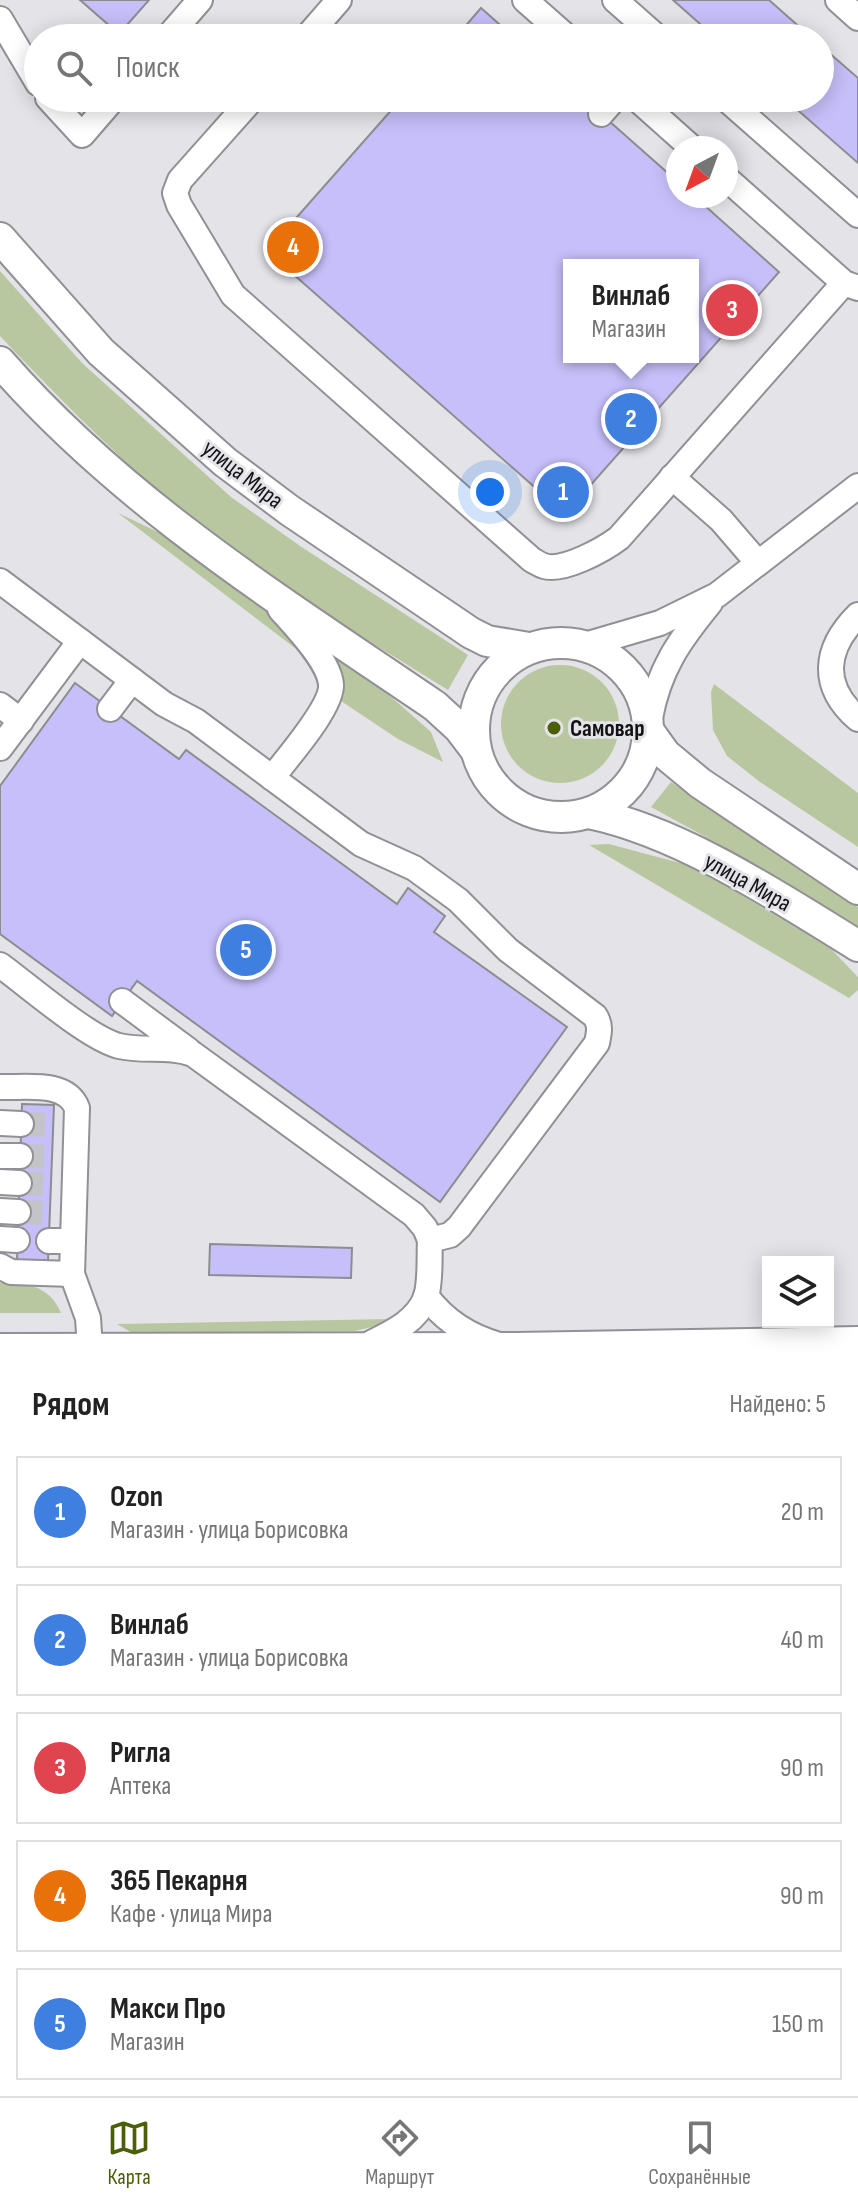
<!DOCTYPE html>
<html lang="ru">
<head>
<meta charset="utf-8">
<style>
  :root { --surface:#fff; --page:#f6f6f6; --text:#222; --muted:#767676; --line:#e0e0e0; --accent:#4a5f06 }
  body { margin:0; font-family:"Sofia Sans Condensed",sans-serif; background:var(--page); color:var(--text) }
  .controls { position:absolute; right:24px; bottom:24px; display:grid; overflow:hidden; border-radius:0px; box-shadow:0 4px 20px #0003 }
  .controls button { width:72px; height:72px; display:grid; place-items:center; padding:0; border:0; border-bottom:2px solid var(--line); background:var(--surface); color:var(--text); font:40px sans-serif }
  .compass { position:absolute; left:666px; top:136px; width:72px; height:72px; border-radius:50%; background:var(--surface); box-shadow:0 4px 20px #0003; rotate:221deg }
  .you { position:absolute; left:490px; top:492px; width:28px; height:28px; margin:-20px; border:6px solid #fff; border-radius:50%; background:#1a73e8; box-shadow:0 0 0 12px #1a73e833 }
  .badge { display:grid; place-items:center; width:52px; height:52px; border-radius:50%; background:var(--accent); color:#fff; font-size:26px; font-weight:700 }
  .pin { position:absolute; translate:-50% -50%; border:4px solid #fff; box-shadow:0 2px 8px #0006 }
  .popup { position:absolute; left:563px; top:259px; width:136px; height:104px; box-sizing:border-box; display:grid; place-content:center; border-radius:0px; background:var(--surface); filter:drop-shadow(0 2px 6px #0005); font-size:26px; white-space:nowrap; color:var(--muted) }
  .popup b { font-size:30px; color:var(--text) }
  .popup::after { content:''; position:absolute; left:50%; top:100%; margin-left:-16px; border:16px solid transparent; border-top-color:var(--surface) }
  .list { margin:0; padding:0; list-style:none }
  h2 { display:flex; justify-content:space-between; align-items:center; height:104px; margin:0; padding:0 32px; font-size:34px }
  h2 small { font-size:26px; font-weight:400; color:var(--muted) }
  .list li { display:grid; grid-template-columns:52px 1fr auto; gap:24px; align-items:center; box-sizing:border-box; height:112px; margin:0 16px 16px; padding:0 16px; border:2px solid var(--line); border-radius:0px }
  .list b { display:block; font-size:30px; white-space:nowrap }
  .list p { margin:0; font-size:26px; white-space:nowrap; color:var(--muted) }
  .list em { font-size:26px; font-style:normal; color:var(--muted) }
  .icon { flex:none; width:44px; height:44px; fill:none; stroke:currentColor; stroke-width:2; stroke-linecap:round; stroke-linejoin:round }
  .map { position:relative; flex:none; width:858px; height:1352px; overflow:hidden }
  .search { position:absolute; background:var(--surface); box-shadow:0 4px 20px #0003; left:24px; right:24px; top:24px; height:88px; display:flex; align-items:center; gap:20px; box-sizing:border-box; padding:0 28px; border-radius:44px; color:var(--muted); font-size:30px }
  .sheet { height:744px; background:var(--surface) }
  nav { display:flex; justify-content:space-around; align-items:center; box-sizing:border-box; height:112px; border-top:2px solid var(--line); background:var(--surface); font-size:22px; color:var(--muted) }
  nav a { display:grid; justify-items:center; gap:4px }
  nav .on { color:var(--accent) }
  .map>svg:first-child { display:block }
</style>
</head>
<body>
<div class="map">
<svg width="858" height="1352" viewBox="0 0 858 1352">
  <rect width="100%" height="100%" fill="#e3e3e8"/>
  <g fill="#b9c7a0">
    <path d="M 0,271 L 82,363 L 231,497 L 300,546 L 468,655 L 448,690 C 352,630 252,572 166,498 C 107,447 53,392 0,336 Z"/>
    <polygon points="118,513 162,534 276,618 298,646 295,648"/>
    <polygon points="334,654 373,681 431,732 443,762 398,739 341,701 345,683 331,659"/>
    <circle cx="560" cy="724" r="59"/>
    <polygon points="714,684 858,793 858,847 760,782 727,756 713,730 711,692"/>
    <polygon points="671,782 858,907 858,929 724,847 651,807"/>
    <polygon points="609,844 695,867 831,949 858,977 858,990 849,998 589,845"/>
    <path d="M 0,1283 C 27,1283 49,1285 61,1313 L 0,1313 Z"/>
    <polygon points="391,1319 380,1325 355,1331 141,1334 134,1334 117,1324"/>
  </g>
  <g fill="#c6bff9" stroke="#8d8c91" stroke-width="2" fill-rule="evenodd">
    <polygon points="80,0 149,0 119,34"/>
    <polygon points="673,0 769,0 812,38 716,38"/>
    <polygon points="481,8 515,38 455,38"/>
    <polygon points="820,45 858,78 858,163 784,98 820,98"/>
    <path d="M 402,98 L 583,98 L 678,182 L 678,196 L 694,196 L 779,272 L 565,514 L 267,251 ZM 569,265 L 693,265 L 693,357 L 569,357 Z"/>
    <polygon points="75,683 179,759 186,750 397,904 408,888 445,916 434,932 567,1027 440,1202 137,981 112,1016 0,934 0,786"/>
    <polygon points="22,1104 54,1105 48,1261 17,1260"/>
    <polygon points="210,1244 352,1248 351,1278 209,1275"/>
  </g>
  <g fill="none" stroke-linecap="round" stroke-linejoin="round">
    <g stroke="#c4c4c8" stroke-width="24" stroke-dasharray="24 12" stroke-linecap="butt">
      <polyline points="21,1124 53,1125"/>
      <polyline points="20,1156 52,1157"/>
      <polyline points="19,1183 51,1185"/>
      <polyline points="18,1212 50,1213"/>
    </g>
    <defs>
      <g id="minor">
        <polyline points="525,0 568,38"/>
        <polyline points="615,0 658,38"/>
        <polyline points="838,0 858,18"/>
        <polyline points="0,19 38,83"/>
        <polyline points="167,38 200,0"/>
        <polyline points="306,38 339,0"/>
        <polyline points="48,98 82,135 114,98"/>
        <path d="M 253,98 L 180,180 L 175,193 L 179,205 L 233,295 L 532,560 C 536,562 540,565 544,566 C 563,572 603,550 619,538 L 844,283"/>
        <polyline points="636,98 692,148"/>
        <polyline points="725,98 858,215"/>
        <polyline points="601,114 615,98"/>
        <polyline points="726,178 844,283 858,288"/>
        <polyline points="672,477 721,520 758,563"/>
        <path d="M 0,581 L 164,704 L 196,721 L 361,844 L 414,868 L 458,900 L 508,950 L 595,1016 C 601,1025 599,1033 597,1043 L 459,1227 L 450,1235 L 430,1240 L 425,1228 L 414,1215 L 193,1054 C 168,1045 144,1052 119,1046 C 88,1038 29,986 0,965"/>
        <path d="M 858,615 C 824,649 820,686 858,719"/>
        <polyline points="585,645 660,623 717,595 858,486"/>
        <polyline points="0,705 21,721"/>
        <polyline points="110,709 132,680"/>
        <path d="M 650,718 C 659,669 679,641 710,603"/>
        <polyline points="0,748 80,641"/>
        <path d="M 272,778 C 286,759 332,708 331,685 C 330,662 295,626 280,609"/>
        <polyline points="122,1001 188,1050"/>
        <path d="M 0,1087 C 25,1088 66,1080 77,1108 L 72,1274 L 88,1318 L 90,1349"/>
        <polyline points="0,1123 21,1124"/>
        <polyline points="0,1156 20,1156"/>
        <polyline points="0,1182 19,1183"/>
        <polyline points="0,1211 18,1212"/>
        <polyline points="0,1239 17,1240"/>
        <polyline points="49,1241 73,1241"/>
        <polyline points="0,1266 11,1272 72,1274"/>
        <path d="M 426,1296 C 445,1321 468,1336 499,1345"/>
        <path d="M 363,1347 C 386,1335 416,1324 426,1297 C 431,1281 429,1257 430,1240"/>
      </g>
      <g id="major">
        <polyline points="0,238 101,352 225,462 289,510 471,633 487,641 529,648"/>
        <path d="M 0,362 C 123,503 282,602 435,706 L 459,728 L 475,749"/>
        <circle cx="561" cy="730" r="87"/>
        <polyline points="650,733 665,754 700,783 858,889"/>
        <path d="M 589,813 C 681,832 777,896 858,946"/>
        <polyline points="0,1349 516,1348 858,1342"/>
      </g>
    </defs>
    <use href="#minor" stroke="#909095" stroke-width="28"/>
    <use href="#major" stroke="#909095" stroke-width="34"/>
    <use href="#minor" stroke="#fff" stroke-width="24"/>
    <use href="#major" stroke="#fff" stroke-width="30"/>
  </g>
  <circle fill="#4a5f06" stroke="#e3e3e8" stroke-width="3" cx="554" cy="728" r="8"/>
  <g text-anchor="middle" stroke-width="6" stroke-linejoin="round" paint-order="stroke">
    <g font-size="24" fill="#131214" stroke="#e3e3e8">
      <text transform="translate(243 474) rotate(38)" y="8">улица Мира</text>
      <text transform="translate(748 882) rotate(29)" y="8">улица Мира</text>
    </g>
    <g font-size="24" font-weight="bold" fill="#131214" stroke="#e3e3e8" text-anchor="start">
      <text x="570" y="736">Самовар</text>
    </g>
  </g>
</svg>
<div class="controls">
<button><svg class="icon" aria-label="layers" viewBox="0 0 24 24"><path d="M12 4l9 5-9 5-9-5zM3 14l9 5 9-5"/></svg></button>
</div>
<svg class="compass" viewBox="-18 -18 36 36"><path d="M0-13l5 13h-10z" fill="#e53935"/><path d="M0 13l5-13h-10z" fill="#767676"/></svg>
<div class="you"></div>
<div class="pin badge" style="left:563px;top:492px;background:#3f7fe0">1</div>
<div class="pin badge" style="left:631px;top:419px;background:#3f7fe0">2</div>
<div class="popup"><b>Винлаб</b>Магазин</div>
<div class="pin badge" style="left:732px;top:310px;background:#e0444e">3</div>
<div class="pin badge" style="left:293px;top:247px;background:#e8710a">4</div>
<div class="pin badge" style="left:246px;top:950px;background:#3f7fe0">5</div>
<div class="search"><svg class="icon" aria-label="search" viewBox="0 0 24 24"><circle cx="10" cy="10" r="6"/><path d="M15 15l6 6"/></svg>Поиск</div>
</div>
<section class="sheet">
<h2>Рядом<small>Найдено: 5</small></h2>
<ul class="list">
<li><span class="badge" style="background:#3f7fe0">1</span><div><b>Ozon</b><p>Магазин · улица Борисовка</p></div><em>20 m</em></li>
<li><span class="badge" style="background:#3f7fe0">2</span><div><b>Винлаб</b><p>Магазин · улица Борисовка</p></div><em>40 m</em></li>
<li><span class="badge" style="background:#e0444e">3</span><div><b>Ригла</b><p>Аптека</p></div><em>90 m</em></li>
<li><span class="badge" style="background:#e8710a">4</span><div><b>365 Пекарня</b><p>Кафе · улица Мира</p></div><em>90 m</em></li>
<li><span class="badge" style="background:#3f7fe0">5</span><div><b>Макси Про</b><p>Магазин</p></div><em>150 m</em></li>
</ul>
</section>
<nav>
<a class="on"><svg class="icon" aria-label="map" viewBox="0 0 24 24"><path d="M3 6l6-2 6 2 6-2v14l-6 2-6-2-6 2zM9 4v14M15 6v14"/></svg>Карта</a>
<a><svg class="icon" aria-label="directions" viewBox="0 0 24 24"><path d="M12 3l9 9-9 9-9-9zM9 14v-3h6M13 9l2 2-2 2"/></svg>Маршрут</a>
<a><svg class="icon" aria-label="saved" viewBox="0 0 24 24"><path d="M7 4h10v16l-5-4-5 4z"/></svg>Сохранённые</a>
</nav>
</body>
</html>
